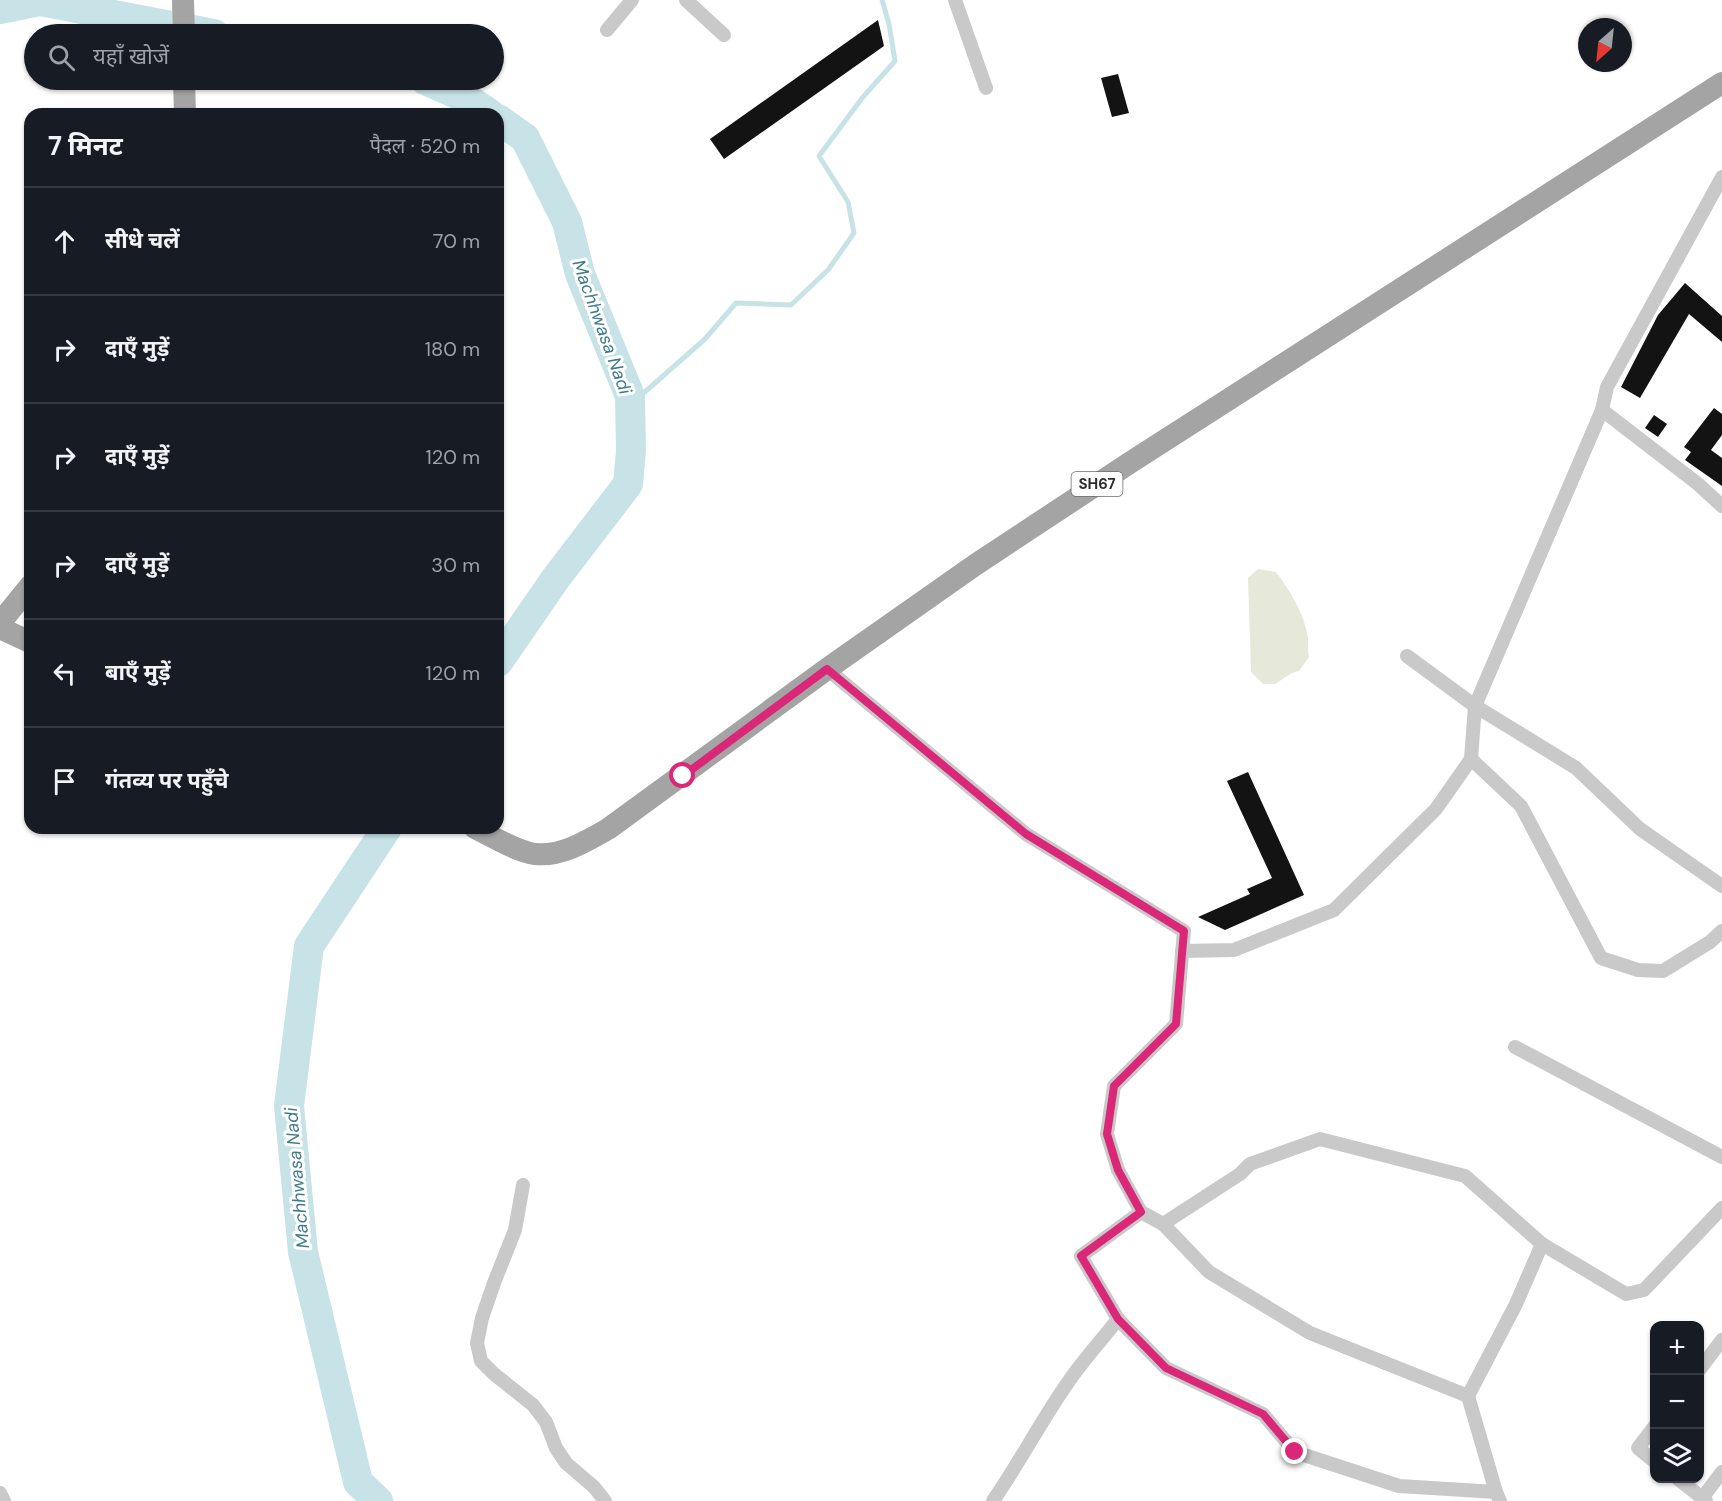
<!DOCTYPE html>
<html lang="hi">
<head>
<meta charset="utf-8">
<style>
  :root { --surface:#171b24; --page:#20242c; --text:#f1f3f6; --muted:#9ea1a6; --line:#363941 }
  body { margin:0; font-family:"DM Sans","Noto Sans Devanagari",sans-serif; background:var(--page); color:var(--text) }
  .controls { position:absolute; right:18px; bottom:18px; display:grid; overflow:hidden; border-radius:12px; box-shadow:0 2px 4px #0004 }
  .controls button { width:54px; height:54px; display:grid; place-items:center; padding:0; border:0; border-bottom:2px solid var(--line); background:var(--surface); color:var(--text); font:30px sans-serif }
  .compass { position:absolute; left:1578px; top:18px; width:54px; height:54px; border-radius:50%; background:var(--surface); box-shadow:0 2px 4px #0004; rotate:207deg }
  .stop { position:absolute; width:18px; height:18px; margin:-14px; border:4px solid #db2777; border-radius:50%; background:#fff }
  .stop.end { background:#db2777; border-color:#fff; box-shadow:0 2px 6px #0008 }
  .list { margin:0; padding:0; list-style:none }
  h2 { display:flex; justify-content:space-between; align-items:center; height:78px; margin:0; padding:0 24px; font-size:26px }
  h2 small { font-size:20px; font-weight:400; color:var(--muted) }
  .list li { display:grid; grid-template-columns:39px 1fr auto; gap:18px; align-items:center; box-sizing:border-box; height:108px; padding:0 24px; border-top:2px solid var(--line) }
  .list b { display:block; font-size:22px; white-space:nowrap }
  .list em { font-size:20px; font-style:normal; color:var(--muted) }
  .icon { flex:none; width:33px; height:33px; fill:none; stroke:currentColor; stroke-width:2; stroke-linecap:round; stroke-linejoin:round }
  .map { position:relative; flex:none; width:1722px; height:1501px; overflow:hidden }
  .search { position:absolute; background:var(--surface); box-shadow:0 2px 4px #0004; left:24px; top:24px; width:480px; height:66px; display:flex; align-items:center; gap:15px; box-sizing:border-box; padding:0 21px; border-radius:33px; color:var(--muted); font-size:22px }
  .panel { position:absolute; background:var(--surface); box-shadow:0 2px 4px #0004; left:24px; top:108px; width:480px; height:726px; border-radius:18px }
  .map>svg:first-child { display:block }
</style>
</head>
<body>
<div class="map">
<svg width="1722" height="1501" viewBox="0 0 1722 1501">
  <rect width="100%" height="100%" fill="#fff"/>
  <path fill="#e6e9da" d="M 1258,569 L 1276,572 C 1290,590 1305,615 1308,638 C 1309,646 1307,648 1309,657 L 1299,671 L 1292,673 L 1275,684 L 1263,684 L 1251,672 L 1248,578 Z"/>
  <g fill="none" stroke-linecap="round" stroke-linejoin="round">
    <polyline stroke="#c7e3e8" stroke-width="5" points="630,405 705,339 736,303 791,305 828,270 854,233 848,202 819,156 863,97 895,61 889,24 882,0"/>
    <g stroke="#c7e3e8" stroke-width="30">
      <polyline points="0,9 40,1 214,34"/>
      <polyline points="425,80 468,99 490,114"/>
      <polyline points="498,119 525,138 567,222 580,274 630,396 631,451 628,484 556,578 498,662"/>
      <polyline points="378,1501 358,1482 303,1252 289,1106 309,946 387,828"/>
    </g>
  </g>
  <g fill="#131313">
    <polygon points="878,20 884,46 724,159 710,139"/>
    <polygon points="1118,74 1129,113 1112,117 1101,78"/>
    <polygon points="1685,283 1722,316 1722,342 1689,314 1640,398 1621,387 1658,315"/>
    <polygon points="1714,408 1722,414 1722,435 1711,450 1722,458 1722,486 1685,460 1691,452 1684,447"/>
    <polygon points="1654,415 1667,424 1658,437 1645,428"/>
    <polygon points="1248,772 1304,895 1225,930 1198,917 1250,894 1247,889 1272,878 1227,781"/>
  </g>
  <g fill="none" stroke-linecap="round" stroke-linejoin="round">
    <g stroke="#c9c9c9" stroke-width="14">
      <polyline points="686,0 724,35"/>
      <polyline points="955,0 986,88"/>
      <polyline points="607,30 632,0"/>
      <polyline points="1602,410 1607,387 1722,177"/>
      <polyline points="1407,656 1475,706 1576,768 1640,829 1722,886"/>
      <path d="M 827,669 L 1026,834 L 1184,931 L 1176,1024 L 1114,1086 L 1107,1134 L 1118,1170 L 1141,1212 L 1081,1256 L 1118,1319 C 1102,1340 1084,1359 1069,1381 C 1042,1419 1020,1462 993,1501"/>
      <polyline points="1471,759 1521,806 1601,958 1638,970 1663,971 1710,942 1722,931"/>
      <polyline points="1182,951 1234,950 1334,910 1436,809 1471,759 1475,706 1602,410 1698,484 1722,506"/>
      <polyline points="1515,1047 1722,1157"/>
      <polyline points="523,1185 515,1230 494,1283 482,1318 477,1343 481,1361 494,1374 533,1405 546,1422 556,1448 566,1463 594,1487 605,1501"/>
      <polyline points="1141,1212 1163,1224 1209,1272 1310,1333 1468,1396"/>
      <polyline points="1163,1224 1240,1174 1250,1164 1320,1139 1465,1176 1542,1244 1626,1294 1644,1290 1722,1208"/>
      <polyline points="1118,1319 1166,1368 1263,1414 1295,1452 1399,1486 1496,1492"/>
      <polyline points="1700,1369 1722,1340"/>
      <polyline points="1654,1427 1638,1448 1654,1461"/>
      <polyline points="1677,1478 1706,1501"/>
      <polyline points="0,1493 4,1501"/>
      <polyline points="1702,1498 1722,1472"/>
      <polyline points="1500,1501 1496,1492 1468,1396 1516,1304 1542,1244"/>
    </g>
    <g stroke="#a4a4a4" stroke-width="22">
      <polyline points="183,0 184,34"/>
      <polyline points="184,80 185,114"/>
      <polyline points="0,623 30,586"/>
      <polyline points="0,628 30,642"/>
      <path d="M 475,828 C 491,836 518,852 535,854 C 561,857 587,841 608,829 L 827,669 L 975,565 L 1131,462 L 1722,83"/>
    </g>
  </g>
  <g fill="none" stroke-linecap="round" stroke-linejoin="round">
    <polyline stroke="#db2777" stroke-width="8" points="683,776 827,669 1026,834 1184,931 1176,1024 1114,1086 1107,1134 1118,1170 1141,1212 1081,1256 1118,1319 1166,1368 1263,1414 1295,1452"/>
  </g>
  <g text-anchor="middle" stroke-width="6" stroke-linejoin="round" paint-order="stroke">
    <rect fill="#fff" stroke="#6b6b6b" stroke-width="1.5" x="1071.5" y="472" width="51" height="24" rx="4.5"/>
    <g font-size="15" font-weight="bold" fill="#2c2c2c">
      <text x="1097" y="489">SH67</text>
    </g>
    <g font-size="18" font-style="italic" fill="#407c89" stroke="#fff">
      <text transform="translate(602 327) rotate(70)" y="6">Machhwasa Nadi</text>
      <text transform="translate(297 1178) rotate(-95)" y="6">Machhwasa Nadi</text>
    </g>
  </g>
</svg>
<div class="controls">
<button>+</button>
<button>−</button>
<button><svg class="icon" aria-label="layers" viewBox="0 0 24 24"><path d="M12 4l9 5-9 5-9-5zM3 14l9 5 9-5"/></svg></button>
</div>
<svg class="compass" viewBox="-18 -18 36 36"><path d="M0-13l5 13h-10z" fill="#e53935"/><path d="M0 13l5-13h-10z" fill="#9ea1a6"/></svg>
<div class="stop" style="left:683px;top:776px"></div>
<div class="stop end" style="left:1295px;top:1452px"></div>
<div class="search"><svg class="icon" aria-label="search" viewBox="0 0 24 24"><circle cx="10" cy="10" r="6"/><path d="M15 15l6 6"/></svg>यहाँ खोजें</div>
<section class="panel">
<h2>7 मिनट<small>पैदल · 520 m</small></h2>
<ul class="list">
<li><svg class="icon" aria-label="ahead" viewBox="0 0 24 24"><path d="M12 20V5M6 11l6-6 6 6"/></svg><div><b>सीधे चलें</b></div><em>70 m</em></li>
<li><svg class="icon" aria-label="right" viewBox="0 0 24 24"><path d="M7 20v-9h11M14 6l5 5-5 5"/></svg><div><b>दाएँ मुड़ें</b></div><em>180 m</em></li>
<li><svg class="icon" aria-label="right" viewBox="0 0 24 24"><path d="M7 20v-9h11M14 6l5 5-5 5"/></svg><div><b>दाएँ मुड़ें</b></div><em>120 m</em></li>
<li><svg class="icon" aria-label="right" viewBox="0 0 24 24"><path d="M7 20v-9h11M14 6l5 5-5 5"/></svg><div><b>दाएँ मुड़ें</b></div><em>30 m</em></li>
<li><svg class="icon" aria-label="left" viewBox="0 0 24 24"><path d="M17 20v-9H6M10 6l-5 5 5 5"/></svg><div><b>बाएँ मुड़ें</b></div><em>120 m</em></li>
<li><svg class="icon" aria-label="arrive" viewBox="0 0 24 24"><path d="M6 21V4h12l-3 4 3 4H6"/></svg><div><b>गंतव्य पर पहुँचे</b></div></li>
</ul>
</section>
</div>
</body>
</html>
